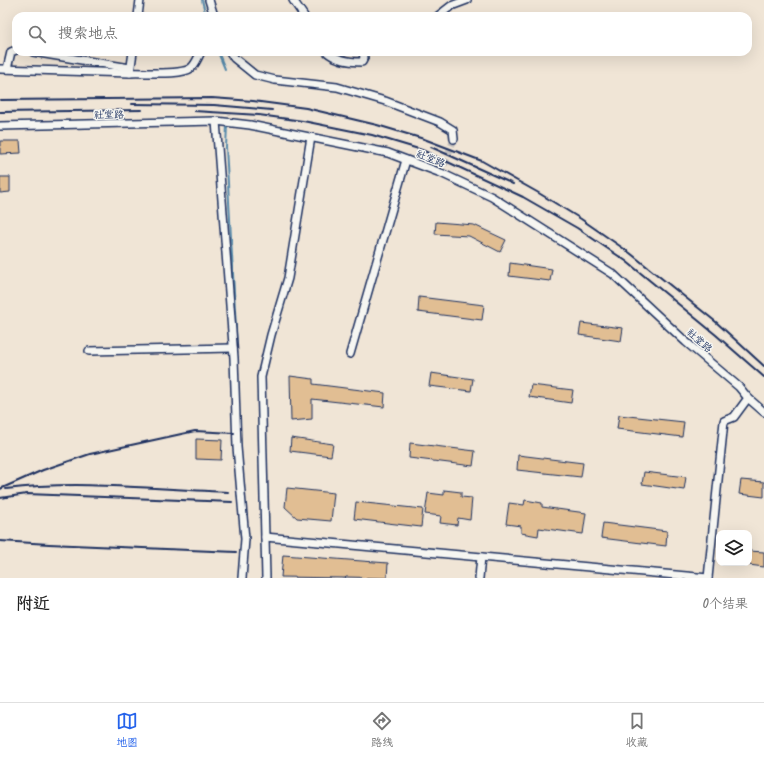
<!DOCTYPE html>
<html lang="zh">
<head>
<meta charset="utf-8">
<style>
  :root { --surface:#fff; --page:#f2f2f2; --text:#222; --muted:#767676; --line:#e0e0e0; --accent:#2563eb }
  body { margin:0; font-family:Kalam,"LXGW WenKai TC",sans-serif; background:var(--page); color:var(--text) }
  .controls { position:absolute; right:12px; bottom:12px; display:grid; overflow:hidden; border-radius:8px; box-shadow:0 4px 16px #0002 }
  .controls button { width:36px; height:36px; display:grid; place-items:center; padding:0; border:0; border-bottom:1px solid var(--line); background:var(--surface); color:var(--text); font:20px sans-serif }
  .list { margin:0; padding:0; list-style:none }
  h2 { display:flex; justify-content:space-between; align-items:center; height:52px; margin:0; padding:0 16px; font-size:17px }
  h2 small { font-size:13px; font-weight:400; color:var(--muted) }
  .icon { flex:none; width:22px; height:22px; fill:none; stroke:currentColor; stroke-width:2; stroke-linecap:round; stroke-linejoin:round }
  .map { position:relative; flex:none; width:764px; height:578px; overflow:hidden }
  .search { position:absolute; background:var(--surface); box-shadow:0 4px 16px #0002; left:12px; right:12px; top:12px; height:44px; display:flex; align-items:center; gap:10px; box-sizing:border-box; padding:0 14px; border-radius:12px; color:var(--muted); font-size:15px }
  .sheet { height:124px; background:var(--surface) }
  nav { display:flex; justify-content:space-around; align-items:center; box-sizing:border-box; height:56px; border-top:1px solid var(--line); background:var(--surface); font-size:11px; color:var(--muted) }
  nav a { display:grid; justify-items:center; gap:2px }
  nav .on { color:var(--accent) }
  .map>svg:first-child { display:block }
</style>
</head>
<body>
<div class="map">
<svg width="764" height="578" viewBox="0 0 764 578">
  <rect width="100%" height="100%" fill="#f0e5d6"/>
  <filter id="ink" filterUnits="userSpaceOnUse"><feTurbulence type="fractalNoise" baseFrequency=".025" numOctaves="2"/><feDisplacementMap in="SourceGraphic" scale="8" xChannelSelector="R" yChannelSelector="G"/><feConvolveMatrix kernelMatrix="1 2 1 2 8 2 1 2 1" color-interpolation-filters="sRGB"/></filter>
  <g filter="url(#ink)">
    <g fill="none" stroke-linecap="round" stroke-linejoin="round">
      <g stroke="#568aab" stroke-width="2">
        <polyline points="202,0 206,16"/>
        <polyline points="218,52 225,69"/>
        <polyline points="227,125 226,147 237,346"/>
      </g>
    </g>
    <g fill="#e1be93" stroke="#1b2f5e">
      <polygon points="0,141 20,141 21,153 0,154"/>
      <polygon points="0,177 10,177 10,192 0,193"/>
      <polygon points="436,222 474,225 506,240 500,252 469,236 435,234"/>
      <polygon points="510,263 552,269 550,281 509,276"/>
      <polygon points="419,297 484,305 482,320 418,312"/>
      <polygon points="581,323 623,328 621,341 579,335"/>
      <polygon points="431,373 473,379 471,391 429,386"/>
      <polygon points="290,376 313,379 313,384 385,393 384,407 312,399 312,419 291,421"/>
      <polygon points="531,385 573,390 571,403 529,397"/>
      <polygon points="619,415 684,422 682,437 617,429"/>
      <polygon points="291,438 333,444 331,456 290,451"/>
      <polygon points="196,439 222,440 221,460 196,459"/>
      <polygon points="410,443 475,451 473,466 409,458"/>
      <polygon points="518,455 583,463 581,477 517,470"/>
      <polygon points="644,472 686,477 684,490 642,484"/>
      <polygon points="741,480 764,482 764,497 739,494"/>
      <polygon points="287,488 334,493 331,521 297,518 285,507"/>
      <polygon points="444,490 461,492 461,497 472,498 470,520 458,518 457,525 440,523 441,516 425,514 428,493 444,495"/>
      <polygon points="525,500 542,503 542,507 586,513 583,534 539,528 538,536 521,533 521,526 506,524 509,503 524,505"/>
      <polygon points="356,502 423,509 421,527 354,519"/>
      <polygon points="603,523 667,531 666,546 601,538"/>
      <polygon points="749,551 764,552 764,567 749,565"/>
      <polygon points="283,555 388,563 387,578 346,577 345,578 281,577"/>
    </g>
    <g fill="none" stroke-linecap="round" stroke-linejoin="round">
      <polyline stroke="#c5c1be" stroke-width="7" stroke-dasharray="7 3.5" stroke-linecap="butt" points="444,165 454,139"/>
      <defs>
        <g id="minor">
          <polyline points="209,0 214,16"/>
          <polyline points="293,0 304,16"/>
          <polyline points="138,16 140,0"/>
          <polyline points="438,16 451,6 467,0"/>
          <polyline points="33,52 130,68"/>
          <path d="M 133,52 L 130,73 C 144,72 181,76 191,68 C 196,64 198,57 201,52"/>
          <polyline points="230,52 234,58 255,75 275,80 337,87 385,101 440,122 453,130 454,139"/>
          <path d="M 327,52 C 336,60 350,62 362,62 L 364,58 L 363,52"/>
          <polyline points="0,69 130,73"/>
          <polyline points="7,69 11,52 16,50"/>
          <polyline points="216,121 234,358 237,447 245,539 242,578"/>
          <polyline points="0,126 216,121 250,125 388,153 441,173 492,197 613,274 686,342 739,387 748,398 734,417 724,421 708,578"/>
          <polyline points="89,351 233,348"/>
          <polyline points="350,354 406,160"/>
          <polyline points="748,398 764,412"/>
          <polyline points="265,537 708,578"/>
          <polyline points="266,578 261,377 271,335 288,278 311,137"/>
          <polyline points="479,578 481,557"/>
        </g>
      </defs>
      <use href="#minor" stroke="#1b2f5e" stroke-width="10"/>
      <use href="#minor" stroke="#f6f6f2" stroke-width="7"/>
      <g stroke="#1b2f5e" stroke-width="2">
        <polyline points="0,100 212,98 253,101 306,108 377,125 424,139 482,161 537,192 581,219 630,253 716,322 764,366"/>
        <polyline points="132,104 214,105 272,110"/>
        <polyline points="194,111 259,115 303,121 372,135 422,150 523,197 577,228 626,261 716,335 764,377"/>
        <polyline points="0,112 142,110"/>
        <polyline points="431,147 513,184"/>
        <polyline points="0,489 43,470 90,454 195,431 234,433"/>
        <path d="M 6,489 C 79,480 154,489 228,492"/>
        <polyline points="0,498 27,494 232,502"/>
        <polyline points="0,541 49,544 236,552"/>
      </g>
    </g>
  </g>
  <g text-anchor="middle" stroke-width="3" stroke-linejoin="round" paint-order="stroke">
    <g font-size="10" fill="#1b2f5e" stroke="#f6f6f2">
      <text transform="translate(109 114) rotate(-1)" y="4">社堂路</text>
      <text transform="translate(431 158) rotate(21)" y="4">社堂路</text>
      <text transform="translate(700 340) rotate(42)" y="4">社堂路</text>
    </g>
  </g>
</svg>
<div class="controls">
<button><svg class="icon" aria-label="layers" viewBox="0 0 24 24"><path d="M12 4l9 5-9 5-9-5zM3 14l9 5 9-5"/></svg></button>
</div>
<div class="search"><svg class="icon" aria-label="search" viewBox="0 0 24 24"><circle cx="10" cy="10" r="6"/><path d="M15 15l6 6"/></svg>搜索地点</div>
</div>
<section class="sheet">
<h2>附近<small>0个结果</small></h2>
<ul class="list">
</ul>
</section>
<nav>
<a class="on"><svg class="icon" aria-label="map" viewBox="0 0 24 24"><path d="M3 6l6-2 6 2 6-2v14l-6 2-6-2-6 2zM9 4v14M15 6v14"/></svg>地图</a>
<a><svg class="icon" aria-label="directions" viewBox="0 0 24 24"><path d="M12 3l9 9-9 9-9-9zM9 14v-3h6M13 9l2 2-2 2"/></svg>路线</a>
<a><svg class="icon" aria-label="saved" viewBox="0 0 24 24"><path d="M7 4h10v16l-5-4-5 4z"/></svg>收藏</a>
</nav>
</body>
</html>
